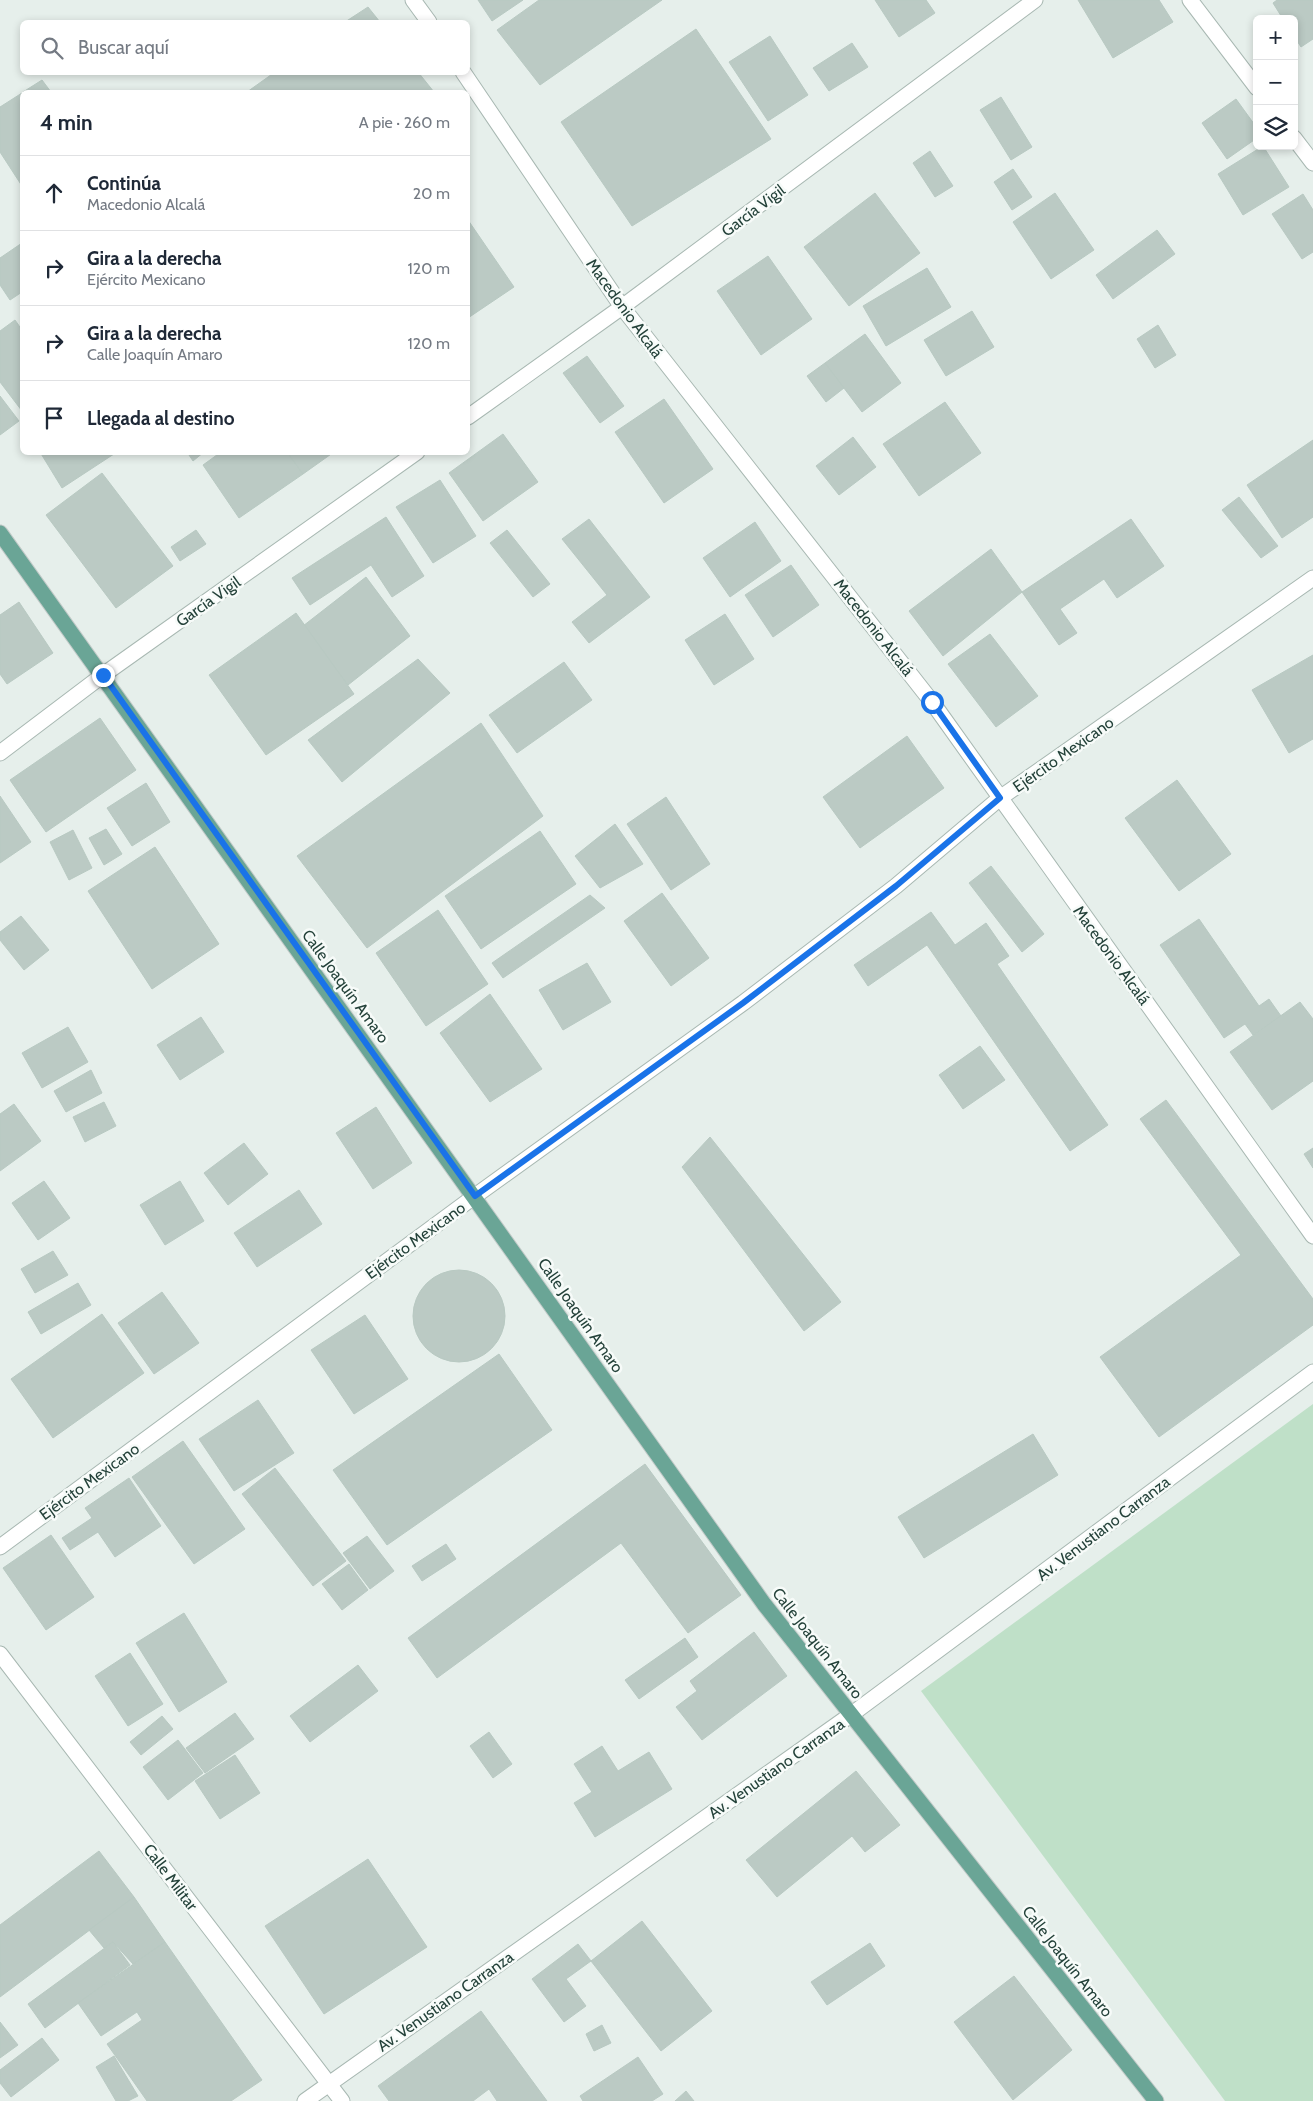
<!DOCTYPE html>
<html lang="es">
<head>
<meta charset="utf-8">
<style>
  :root { --surface:#fff; --page:#f2f2f3; --text:#1f2937; --muted:#747a83; --line:#e0e1e3 }
  body { margin:0; font-family:Cabin,sans-serif; background:var(--page); color:var(--text) }
  .controls { position:absolute; right:15px; top:15px; display:grid; overflow:hidden; border-radius:8px; box-shadow:0 2px 8px #0003 }
  .controls button { width:45px; height:45px; display:grid; place-items:center; padding:0; border:0; border-bottom:1px solid var(--line); background:var(--surface); color:var(--text); font:25px sans-serif }
  .stop { position:absolute; width:15px; height:15px; margin:-11px; border:4px solid #1a73e8; border-radius:50%; background:#fff }
  .stop.end { background:#1a73e8; border-color:#fff; box-shadow:0 1px 5px #0008 }
  .list { margin:0; padding:0; list-style:none }
  h2 { display:flex; justify-content:space-between; align-items:center; height:65px; margin:0; padding:0 20px; font-size:21px }
  h2 small { font-size:16px; font-weight:400; color:var(--muted) }
  .list li { display:grid; grid-template-columns:32px 1fr auto; gap:15px; align-items:center; box-sizing:border-box; height:75px; padding:0 20px; border-top:1px solid var(--line) }
  .list b { display:block; font-size:19px; white-space:nowrap }
  .list p { margin:0; font-size:16px; white-space:nowrap; color:var(--muted) }
  .list em { font-size:16px; font-style:normal; color:var(--muted) }
  .icon { flex:none; width:28px; height:28px; fill:none; stroke:currentColor; stroke-width:2; stroke-linecap:round; stroke-linejoin:round }
  .map { position:relative; flex:none; width:1313px; height:2101px; overflow:hidden }
  .search { position:absolute; background:var(--surface); box-shadow:0 2px 8px #0003; left:20px; top:20px; width:450px; height:55px; display:flex; align-items:center; gap:12px; box-sizing:border-box; padding:0 18px; border-radius:8px; color:var(--muted); font-size:19px }
  .panel { position:absolute; background:var(--surface); box-shadow:0 2px 8px #0003; left:20px; top:90px; width:450px; height:365px; border-radius:8px }
  .map>svg:first-child { display:block }
</style>
</head>
<body>
<div class="map">
<svg width="1313" height="2101" viewBox="0 0 1313 2101">
  <rect width="100%" height="100%" fill="#e6efeb"/>
  <polygon fill="#bfe0c8" points="1313,1404 1313,2101 1225,2101 921,1691"/>
  <g fill="#bbcac4" stroke="#b8c9c2">
    <polygon points="478,0 523,0 492,21"/>
    <polygon points="539,0 662,0 540,85 497,30"/>
    <polygon points="875,0 926,0 935,13 899,37"/>
    <polygon points="1078,0 1159,0 1173,22 1113,58"/>
    <polygon points="1277,0 1313,0 1313,39 1301,47 1294,36 1294,19 1283,19 1273,3"/>
    <polygon points="368,7 380,22 345,22"/>
    <polygon points="696,29 771,139 632,226 561,122"/>
    <polygon points="770,36 808,95 768,121 729,62"/>
    <polygon points="852,43 868,67 829,91 813,68"/>
    <polygon points="275,72 418,72 434,92 247,92"/>
    <polygon points="42,80 51,92 23,92"/>
    <polygon points="22,93 22,186 0,152 0,107"/>
    <polygon points="1001,97 1032,147 1011,160 980,110"/>
    <polygon points="1236,99 1257,128 1257,138 1227,159 1202,123"/>
    <polygon points="1263,146 1289,187 1243,215 1218,174"/>
    <polygon points="930,151 953,186 935,197 913,163"/>
    <polygon points="1013,169 1032,197 1012,210 994,182"/>
    <polygon points="875,193 920,253 849,306 804,247"/>
    <polygon points="1055,193 1094,250 1051,279 1013,222"/>
    <polygon points="1303,194 1313,210 1313,252 1302,259 1272,214"/>
    <polygon points="468,220 514,287 468,318"/>
    <polygon points="1157,230 1175,254 1113,299 1096,275"/>
    <polygon points="22,243 22,292 10,300 0,285 0,258"/>
    <polygon points="768,256 812,319 761,355 717,291"/>
    <polygon points="927,268 951,307 886,346 863,306"/>
    <polygon points="972,311 994,347 946,376 924,340"/>
    <polygon points="15,320 22,330 22,411 0,382 0,331"/>
    <polygon points="1158,325 1176,355 1155,368 1137,339"/>
    <polygon points="865,334 901,383 862,412 825,363"/>
    <polygon points="587,356 624,406 600,423 563,373"/>
    <polygon points="825,363 844,388 826,402 807,376"/>
    <polygon points="0,396 19,421 0,435"/>
    <polygon points="664,399 713,469 664,503 615,432"/>
    <polygon points="945,402 981,453 919,496 883,444"/>
    <polygon points="503,434 538,482 483,521 449,473"/>
    <polygon points="853,437 876,467 839,495 816,466"/>
    <polygon points="1313,440 1313,517 1282,538 1247,485"/>
    <polygon points="40,452 117,452 62,488"/>
    <polygon points="187,452 204,452 193,461"/>
    <polygon points="221,452 287,452 303,474 239,518 203,465"/>
    <polygon points="287,452 334,452 303,474"/>
    <polygon points="102,473 173,566 116,608 46,515"/>
    <polygon points="440,480 476,536 433,563 396,507"/>
    <polygon points="1239,497 1278,546 1261,558 1222,510"/>
    <polygon points="386,517 424,576 392,597 371,565 310,605 292,578"/>
    <polygon points="589,519 650,597 589,643 572,622 607,595 562,539"/>
    <polygon points="1131,519 1164,566 1117,598 1104,579 1060,609 1077,633 1059,645 1022,592"/>
    <polygon points="755,522 781,561 730,597 703,558"/>
    <polygon points="196,530 206,544 180,561 171,547"/>
    <polygon points="507,530 550,584 533,597 490,543"/>
    <polygon points="991,549 1022,592 943,656 909,611"/>
    <polygon points="791,565 819,605 773,637 745,595"/>
    <polygon points="366,577 410,636 348,685 303,626"/>
    <polygon points="19,602 53,653 7,684 0,674 0,615"/>
    <polygon points="296,613 354,694 266,755 209,675"/>
    <polygon points="725,614 754,659 714,685 685,640"/>
    <polygon points="990,634 1038,696 996,727 948,664"/>
    <polygon points="1313,655 1313,739 1289,753 1252,690"/>
    <polygon points="418,659 450,693 342,782 308,740"/>
    <polygon points="564,662 592,700 517,753 489,715"/>
    <polygon points="100,718 136,770 46,832 10,780"/>
    <polygon points="481,723 543,816 367,948 297,856"/>
    <polygon points="907,736 944,788 860,848 823,797"/>
    <polygon points="1177,780 1231,854 1179,891 1125,818"/>
    <polygon points="146,783 170,822 132,846 107,808"/>
    <polygon points="0,796 31,842 0,863"/>
    <polygon points="666,797 710,864 671,890 627,824"/>
    <polygon points="615,824 643,864 600,888 575,856"/>
    <polygon points="106,829 122,854 104,865 89,838"/>
    <polygon points="73,830 92,868 69,880 50,842"/>
    <polygon points="540,831 576,884 481,949 445,896"/>
    <polygon points="155,847 219,944 152,989 88,891"/>
    <polygon points="991,866 1044,934 1022,952 969,883"/>
    <polygon points="662,893 709,958 671,986 624,921"/>
    <polygon points="590,895 605,908 503,978 492,963"/>
    <polygon points="438,910 488,984 426,1026 376,953"/>
    <polygon points="931,912 955,945 986,923 1009,956 997,964 1108,1125 1070,1151 927,945 868,986 854,965"/>
    <polygon points="21,916 49,950 24,970 0,940 0,932"/>
    <polygon points="1199,919 1259,1006 1269,999 1281,1016 1253,1035 1245,1024 1224,1038 1160,945"/>
    <polygon points="587,963 611,1002 563,1030 539,990"/>
    <polygon points="490,994 542,1069 490,1102 440,1033"/>
    <polygon points="1300,1002 1313,1019 1313,1081 1272,1110 1230,1052"/>
    <polygon points="201,1017 224,1052 180,1080 157,1045"/>
    <polygon points="68,1027 88,1062 42,1088 22,1053"/>
    <polygon points="980,1046 1005,1080 963,1109 939,1075"/>
    <polygon points="91,1070 102,1093 66,1112 54,1091"/>
    <polygon points="1166,1100 1313,1299 1313,1325 1159,1437 1100,1357 1241,1255 1140,1119"/>
    <polygon points="104,1102 116,1126 85,1142 73,1117"/>
    <polygon points="14,1104 41,1141 0,1171 0,1114"/>
    <polygon points="376,1107 412,1163 373,1189 336,1133"/>
    <polygon points="710,1137 841,1302 804,1331 682,1167"/>
    <polygon points="244,1143 268,1174 228,1205 204,1173"/>
    <polygon points="1313,1148 1313,1168 1304,1154"/>
    <polygon points="44,1181 70,1218 38,1240 12,1203"/>
    <polygon points="180,1181 204,1221 165,1245 140,1205"/>
    <polygon points="299,1190 322,1224 257,1267 234,1233"/>
    <polygon points="53,1251 68,1275 35,1293 21,1269"/>
    <circle cx="459" cy="1316" r="46"/>
    <polygon points="78,1283 91,1305 41,1334 28,1312"/>
    <polygon points="162,1292 199,1343 154,1374 118,1323"/>
    <polygon points="102,1314 144,1373 53,1438 11,1379"/>
    <polygon points="365,1315 408,1379 354,1414 311,1350"/>
    <polygon points="499,1354 552,1430 387,1545 333,1470"/>
    <polygon points="258,1400 294,1453 234,1491 199,1439"/>
    <polygon points="1033,1434 1058,1475 924,1558 898,1517"/>
    <polygon points="183,1441 245,1529 194,1564 132,1477"/>
    <polygon points="645,1464 741,1595 688,1633 621,1543 437,1678 408,1638"/>
    <polygon points="275,1468 346,1561 313,1586 242,1494"/>
    <polygon points="129,1478 161,1526 115,1557 98,1532 70,1550 62,1538 92,1518 85,1508"/>
    <polygon points="51,1535 94,1597 46,1630 3,1568"/>
    <polygon points="367,1536 394,1571 370,1589 343,1553"/>
    <polygon points="446,1544 456,1559 422,1581 412,1566"/>
    <polygon points="349,1564 368,1590 342,1610 322,1584"/>
    <polygon points="184,1613 227,1682 179,1712 136,1643"/>
    <polygon points="754,1632 787,1676 702,1740 676,1707 697,1691 690,1681"/>
    <polygon points="685,1638 698,1657 639,1699 625,1680"/>
    <polygon points="130,1653 163,1704 128,1726 95,1676"/>
    <polygon points="358,1665 378,1691 310,1742 290,1716"/>
    <polygon points="235,1713 254,1739 205,1773 186,1748"/>
    <polygon points="162,1716 173,1729 141,1755 130,1742"/>
    <polygon points="489,1732 512,1764 493,1778 470,1746"/>
    <polygon points="178,1740 203,1773 168,1800 143,1767"/>
    <polygon points="602,1746 618,1771 649,1752 672,1789 595,1837 574,1803 592,1792 574,1764"/>
    <polygon points="235,1755 260,1793 220,1819 195,1781"/>
    <polygon points="856,1771 900,1825 865,1852 852,1836 777,1897 746,1860"/>
    <polygon points="99,1851 134,1897 0,1997 0,1925"/>
    <polygon points="368,1859 427,1947 324,2014 265,1926"/>
    <polygon points="134,1897 165,1942 133,1964 113,1942 104,1948 89,1930"/>
    <polygon points="642,1921 712,2011 661,2051 591,1961"/>
    <polygon points="113,1942 130,1965 45,2028 28,2004"/>
    <polygon points="165,1942 262,2080 231,2101 147,2101 107,2044 142,2020 137,2012 101,2036 78,2003"/>
    <polygon points="870,1943 885,1966 827,2005 811,1982"/>
    <polygon points="578,1944 591,1961 566,1979 586,2006 564,2022 532,1979"/>
    <polygon points="1014,1976 1072,2050 1013,2100 954,2022"/>
    <polygon points="481,2011 547,2101 497,2101 489,2089 473,2101 389,2101 378,2086"/>
    <polygon points="0,2022 18,2045 0,2058"/>
    <polygon points="602,2025 611,2043 594,2051 586,2034"/>
    <polygon points="42,2038 59,2060 11,2097 0,2083 0,2070"/>
    <polygon points="114,2056 138,2096 128,2101 116,2101 96,2067"/>
    <polygon points="638,2057 663,2094 652,2101 583,2101 580,2096"/>
    <polygon points="686,2091 694,2101 675,2101"/>
  </g>
  <g fill="none" stroke-linecap="round" stroke-linejoin="round">
    <defs>
      <g id="street">
        <polyline points="413,0 429,22"/>
        <polyline points="1190,0 1257,88"/>
        <polyline points="463,72 622,307 932,702 1313,1236"/>
        <polyline points="1294,138 1313,163"/>
        <polyline points="468,417 622,307 1035,0"/>
        <polyline points="0,753 103,675 417,452"/>
        <polyline points="0,1547 475,1196 743,1003 896,886 1000,798 1313,578"/>
        <polyline points="0,1654 342,2101"/>
        <polyline points="305,2101 852,1714 1313,1372"/>
      </g>
      <polyline id="primary" points="0,533 764,1604 1156,2101"/>
    </defs>
    <use href="#street" stroke="#a8b8b2" stroke-width="17"/>
    <use href="#primary" stroke="#c2cac8" stroke-width="17"/>
    <use href="#street" stroke="#fff" stroke-width="15"/>
    <use href="#primary" stroke="#6aa596" stroke-width="15"/>
  </g>
  <g fill="none" stroke-linecap="round" stroke-linejoin="round">
    <polyline stroke="#1a73e8" stroke-width="6" points="103,675 475,1196 743,1003 896,886 1000,798 932,702"/>
  </g>
  <g text-anchor="middle" stroke-width="5" stroke-linejoin="round" paint-order="stroke">
    <g font-size="16" fill="#24423a" stroke="#f7fbf9">
      <text transform="translate(753 210) rotate(-37)" y="6">García Vigil</text>
      <text transform="translate(625 308) rotate(54)" y="6">Macedonio Alcalá</text>
      <text transform="translate(208 601) rotate(-35)" y="6">García Vigil</text>
      <text transform="translate(874 627) rotate(52)" y="6">Macedonio Alcalá</text>
      <text transform="translate(1063 754) rotate(-35)" y="6">Ejército Mexicano</text>
      <text transform="translate(1112 955) rotate(54)" y="6">Macedonio Alcalá</text>
      <text transform="translate(346 986) rotate(54)" y="6">Calle Joaquín Amaro</text>
      <text transform="translate(415 1240) rotate(-36)" y="6">Ejército Mexicano</text>
      <text transform="translate(581 1315) rotate(55)" y="6">Calle Joaquín Amaro</text>
      <text transform="translate(89 1481) rotate(-36)" y="6">Ejército Mexicano</text>
      <text transform="translate(1103 1528) rotate(-37)" y="6">Av. Venustiano Carranza</text>
      <text transform="translate(818 1643) rotate(52)" y="6">Calle Joaquín Amaro</text>
      <text transform="translate(776 1768) rotate(-35)" y="6">Av. Venustiano Carranza</text>
      <text transform="translate(171 1877) rotate(53)" y="6">Calle Militar</text>
      <text transform="translate(1068 1961) rotate(52)" y="6">Calle Joaquín Amaro</text>
      <text transform="translate(445 2001) rotate(-35)" y="6">Av. Venustiano Carranza</text>
    </g>
  </g>
</svg>
<div class="controls">
<button>+</button>
<button>−</button>
<button><svg class="icon" aria-label="layers" viewBox="0 0 24 24"><path d="M12 4l9 5-9 5-9-5zM3 14l9 5 9-5"/></svg></button>
</div>
<div class="stop" style="left:932px;top:702px"></div>
<div class="stop end" style="left:103px;top:675px"></div>
<div class="search"><svg class="icon" aria-label="search" viewBox="0 0 24 24"><circle cx="10" cy="10" r="6"/><path d="M15 15l6 6"/></svg>Buscar aquí</div>
<section class="panel">
<h2>4 min<small>A pie · 260 m</small></h2>
<ul class="list">
<li><svg class="icon" aria-label="ahead" viewBox="0 0 24 24"><path d="M12 20V5M6 11l6-6 6 6"/></svg><div><b>Continúa</b><p>Macedonio Alcalá</p></div><em>20 m</em></li>
<li><svg class="icon" aria-label="right" viewBox="0 0 24 24"><path d="M7 20v-9h11M14 6l5 5-5 5"/></svg><div><b>Gira a la derecha</b><p>Ejército Mexicano</p></div><em>120 m</em></li>
<li><svg class="icon" aria-label="right" viewBox="0 0 24 24"><path d="M7 20v-9h11M14 6l5 5-5 5"/></svg><div><b>Gira a la derecha</b><p>Calle Joaquín Amaro</p></div><em>120 m</em></li>
<li><svg class="icon" aria-label="arrive" viewBox="0 0 24 24"><path d="M6 21V4h12l-3 4 3 4H6"/></svg><div><b>Llegada al destino</b></div></li>
</ul>
</section>
</div>
</body>
</html>
